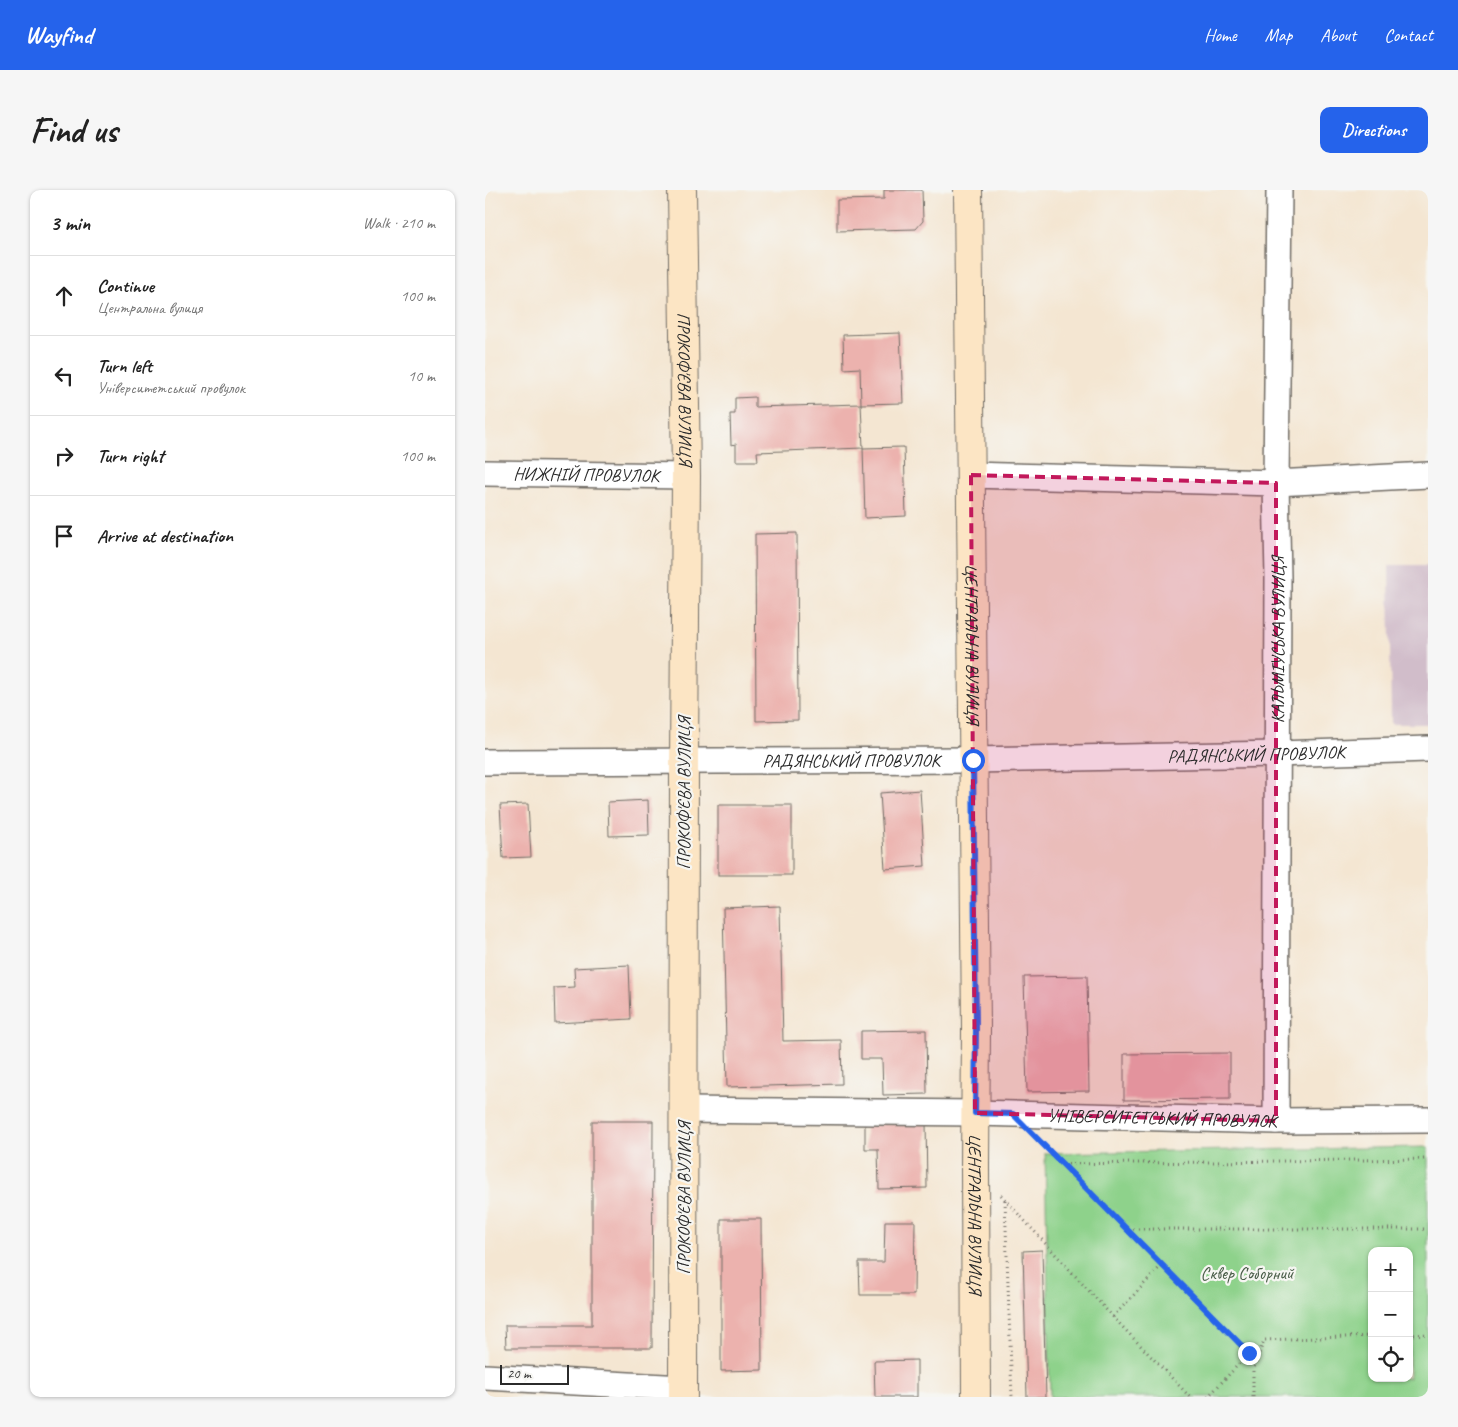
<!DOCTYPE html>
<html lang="en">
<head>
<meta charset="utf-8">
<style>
  :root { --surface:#fff; --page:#f6f6f6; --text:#222; --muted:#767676; --line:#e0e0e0; --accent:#2563eb }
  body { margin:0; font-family:Caveat,sans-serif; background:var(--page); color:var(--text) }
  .controls { position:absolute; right:15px; bottom:15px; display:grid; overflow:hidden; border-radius:10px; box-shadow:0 1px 4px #0004 }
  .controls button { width:45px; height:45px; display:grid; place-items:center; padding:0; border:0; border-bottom:1px solid var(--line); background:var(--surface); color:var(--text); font:25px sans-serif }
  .scale { position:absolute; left:15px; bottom:12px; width:69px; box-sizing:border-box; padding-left:5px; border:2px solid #2b2b2b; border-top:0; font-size:14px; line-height:18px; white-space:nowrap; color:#2b2b2b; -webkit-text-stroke:4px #f6f6f2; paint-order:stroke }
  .stop { position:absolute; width:15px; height:15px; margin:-11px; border:4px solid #2563eb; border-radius:50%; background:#fff }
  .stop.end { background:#2563eb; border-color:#fff; box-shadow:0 1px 5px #0008 }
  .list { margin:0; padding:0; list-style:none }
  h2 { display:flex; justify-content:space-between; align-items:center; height:65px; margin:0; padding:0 20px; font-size:21px }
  h2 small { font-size:16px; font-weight:400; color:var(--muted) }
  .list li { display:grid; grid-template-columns:32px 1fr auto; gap:15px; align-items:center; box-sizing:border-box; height:80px; padding:0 20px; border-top:1px solid var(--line) }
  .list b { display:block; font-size:19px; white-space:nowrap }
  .list p { margin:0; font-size:16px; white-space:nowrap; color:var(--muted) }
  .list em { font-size:16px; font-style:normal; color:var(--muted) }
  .icon { flex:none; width:28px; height:28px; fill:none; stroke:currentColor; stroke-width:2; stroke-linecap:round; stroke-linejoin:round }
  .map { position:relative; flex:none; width:943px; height:1207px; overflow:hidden; border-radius:10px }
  header { display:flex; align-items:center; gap:30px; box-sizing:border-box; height:70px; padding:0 25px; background:var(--accent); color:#fff }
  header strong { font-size:24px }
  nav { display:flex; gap:28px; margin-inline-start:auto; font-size:18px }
  .intro { display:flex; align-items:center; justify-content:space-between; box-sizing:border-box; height:120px; padding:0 30px }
  h1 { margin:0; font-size:35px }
  .button { padding:12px 22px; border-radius:10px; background:var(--accent); color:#fff; font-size:18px; font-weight:700 }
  main { display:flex; gap:30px; padding:0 30px }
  aside { flex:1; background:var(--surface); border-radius:10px; box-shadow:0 1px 4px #0004 }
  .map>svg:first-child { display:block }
</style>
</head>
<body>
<header>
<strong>Wayfind</strong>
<nav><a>Home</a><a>Map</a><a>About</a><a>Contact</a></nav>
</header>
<div class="intro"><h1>Find us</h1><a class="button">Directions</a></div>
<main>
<aside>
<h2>3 min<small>Walk · 210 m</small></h2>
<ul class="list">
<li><svg class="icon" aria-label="ahead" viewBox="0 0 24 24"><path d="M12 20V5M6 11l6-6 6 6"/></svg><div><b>Continue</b><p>Центральна вулиця</p></div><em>100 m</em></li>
<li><svg class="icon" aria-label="left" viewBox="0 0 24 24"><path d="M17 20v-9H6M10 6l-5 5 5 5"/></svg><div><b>Turn left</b><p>Університетський провулок</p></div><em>10 m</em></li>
<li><svg class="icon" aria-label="right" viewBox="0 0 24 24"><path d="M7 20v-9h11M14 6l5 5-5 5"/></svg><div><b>Turn right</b></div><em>100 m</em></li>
<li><svg class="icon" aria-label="arrive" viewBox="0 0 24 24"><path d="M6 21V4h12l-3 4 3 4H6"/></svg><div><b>Arrive at destination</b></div></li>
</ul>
</aside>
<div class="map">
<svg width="943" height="1207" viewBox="0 0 943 1207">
  <rect width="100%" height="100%" fill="#f6f6f2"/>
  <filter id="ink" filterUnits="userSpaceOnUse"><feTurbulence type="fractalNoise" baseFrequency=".02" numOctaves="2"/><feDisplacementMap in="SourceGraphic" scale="10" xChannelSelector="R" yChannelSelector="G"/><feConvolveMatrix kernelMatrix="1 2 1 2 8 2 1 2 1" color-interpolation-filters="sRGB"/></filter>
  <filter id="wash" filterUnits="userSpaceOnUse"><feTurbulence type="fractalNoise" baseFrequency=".0096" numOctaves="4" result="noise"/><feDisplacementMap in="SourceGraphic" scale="20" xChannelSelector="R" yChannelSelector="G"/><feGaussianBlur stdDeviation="1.12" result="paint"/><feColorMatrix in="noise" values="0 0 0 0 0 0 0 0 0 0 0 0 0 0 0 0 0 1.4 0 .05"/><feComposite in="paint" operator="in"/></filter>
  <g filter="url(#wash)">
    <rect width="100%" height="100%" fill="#f4e6d2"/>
    <polygon fill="#d1bdca" points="904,375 943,375 943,534 906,534"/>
    <path fill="#8ed28b" stroke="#5c7e5b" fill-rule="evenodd" d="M 943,957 L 943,1207 L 565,1207 L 560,963 ZM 887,1061 L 924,1061 L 924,1188 L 887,1188 Z"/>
    <g id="blocks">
      <g fill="#ecb2ae">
        <polygon points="399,0 437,0 438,31 431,39 352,41 352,10 399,9"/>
        <polygon points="415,143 418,213 376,214 375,178 359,179 358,145"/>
        <polygon points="270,207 270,217 376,214 378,258 272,262 273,271 251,271 251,254 246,255 245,224 250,224 250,208"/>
        <polygon points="419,257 421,326 380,328 378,258"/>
        <polygon points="312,343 313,530 271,531 270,344"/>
        <polygon points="435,600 440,676 400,679 395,603"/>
        <polygon points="163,610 164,645 124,646 123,612"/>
        <polygon points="43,614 46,667 18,668 15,615"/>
        <rect x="233" y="615" width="74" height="70"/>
        <polygon points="295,716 298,851 356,850 357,894 242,897 238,718"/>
        <polygon points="144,775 146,829 70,833 69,798 90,797 89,778"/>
        <polygon points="602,786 604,901 542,902 539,787"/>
        <polygon points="441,840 442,904 398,905 397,869 376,869 376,841"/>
        <polygon points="745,863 745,909 639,910 639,864"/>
        <polygon points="107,931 168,931 167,1158 21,1158 20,1135 107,1135"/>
        <polygon points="441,932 442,998 394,999 393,959 380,959 380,934"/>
        <polygon points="236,1029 276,1029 277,1180 236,1181"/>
        <polygon points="400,1031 430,1031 429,1105 375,1105 374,1072 399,1072"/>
        <polygon points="557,1060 561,1207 542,1207 538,1061"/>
        <polygon points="432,1170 432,1207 390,1207 389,1171"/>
      </g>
    </g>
  </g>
  <g filter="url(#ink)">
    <use href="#blocks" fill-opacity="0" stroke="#716c65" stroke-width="1"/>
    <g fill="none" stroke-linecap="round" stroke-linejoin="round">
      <defs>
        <g id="street">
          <path id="s1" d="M 0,283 L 201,286"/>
          <polyline points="486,285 791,293 943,285"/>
          <path id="s2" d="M 0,572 L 488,570 L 792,564 L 943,559"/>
          <path id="s3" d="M 199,920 L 490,923 L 791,931 L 943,930"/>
          <path id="s4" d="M 791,931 L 793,387 L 791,293 L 794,0"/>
          <polyline points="0,1187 198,1198"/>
        </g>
        <g id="secondary">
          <path id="s5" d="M 197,0 L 201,286 L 199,572 L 198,1207"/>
          <path id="s6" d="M 483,0 L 491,839 L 490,976 L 491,1207"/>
        </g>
      </defs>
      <use href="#street" stroke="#716c65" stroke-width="28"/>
      <use href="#secondary" stroke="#716c65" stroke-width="30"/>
      <g stroke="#716c65" stroke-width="3" stroke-dasharray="1 4" stroke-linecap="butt">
        <polyline points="553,949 764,1163 723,1207"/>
        <polyline points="578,974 943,969"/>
        <polyline points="516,1005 628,1127 705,1207"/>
        <polyline points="520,1010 527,1207"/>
        <polyline points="643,1039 943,1039"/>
        <polyline points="628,1127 677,1075"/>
        <polyline points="924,1145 943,1144"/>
        <polyline points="768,1207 768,1181 779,1150 887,1146"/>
      </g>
      <use href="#street" stroke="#fff" stroke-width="25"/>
      <use href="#secondary" stroke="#fce5c4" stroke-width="28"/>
    </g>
  </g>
  <g fill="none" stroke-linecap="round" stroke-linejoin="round" filter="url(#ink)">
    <polyline stroke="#2563eb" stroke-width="6" points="488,570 491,839 490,923 528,924 764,1163"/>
  </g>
  <path fill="#c2185b" fill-opacity="0.2" stroke="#c2185b" stroke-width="4" stroke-dasharray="10 6" stroke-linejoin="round" d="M 486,285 L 791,293 L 791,931 L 490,923 Z"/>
  <g text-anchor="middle" stroke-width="4.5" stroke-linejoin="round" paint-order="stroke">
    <g font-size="18" fill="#2b2b2b" stroke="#f6f6f2">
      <text dy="6" stroke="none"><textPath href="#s5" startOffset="199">ПРОКОФ'ЄВА ВУЛИЦЯ</textPath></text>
      <text dy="6" stroke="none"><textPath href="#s1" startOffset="101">НИЖНІЙ ПРОВУЛОК</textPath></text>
      <text dy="6" stroke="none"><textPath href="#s4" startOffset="481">КАЛЬМІУСЬКА ВУЛИЦЯ</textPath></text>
      <text dy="6" stroke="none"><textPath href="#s6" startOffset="454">ЦЕНТРАЛЬНА ВУЛИЦЯ</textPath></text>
      <text dy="6" stroke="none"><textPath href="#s2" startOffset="771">РАДЯНСЬКИЙ ПРОВУЛОК</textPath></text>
      <text dy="6" stroke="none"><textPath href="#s2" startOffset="366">РАДЯНСЬКИЙ ПРОВУЛОК</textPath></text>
      <text transform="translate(199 603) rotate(-90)" y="6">ПРОКОФ'ЄВА ВУЛИЦЯ</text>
      <text dy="6" stroke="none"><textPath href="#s3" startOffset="478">УНІВЕРСИТЕТСЬКИЙ ПРОВУЛОК</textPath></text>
      <text transform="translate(199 1008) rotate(-90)" y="6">ПРОКОФ'ЄВА ВУЛИЦЯ</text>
      <text dy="6" stroke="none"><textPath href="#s6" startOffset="1024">ЦЕНТРАЛЬНА ВУЛИЦЯ</textPath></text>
    </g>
    <g font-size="18" fill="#495d48" stroke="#f6f6f2">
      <text x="762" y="1089">Сквер Соборний</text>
    </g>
  </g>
</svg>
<div class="controls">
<button>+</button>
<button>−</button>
<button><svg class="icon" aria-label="locate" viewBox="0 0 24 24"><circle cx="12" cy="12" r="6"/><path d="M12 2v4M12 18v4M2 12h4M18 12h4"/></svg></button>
</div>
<div class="scale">20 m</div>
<div class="stop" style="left:488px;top:570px"></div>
<div class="stop end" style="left:764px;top:1163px"></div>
</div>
</main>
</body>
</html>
